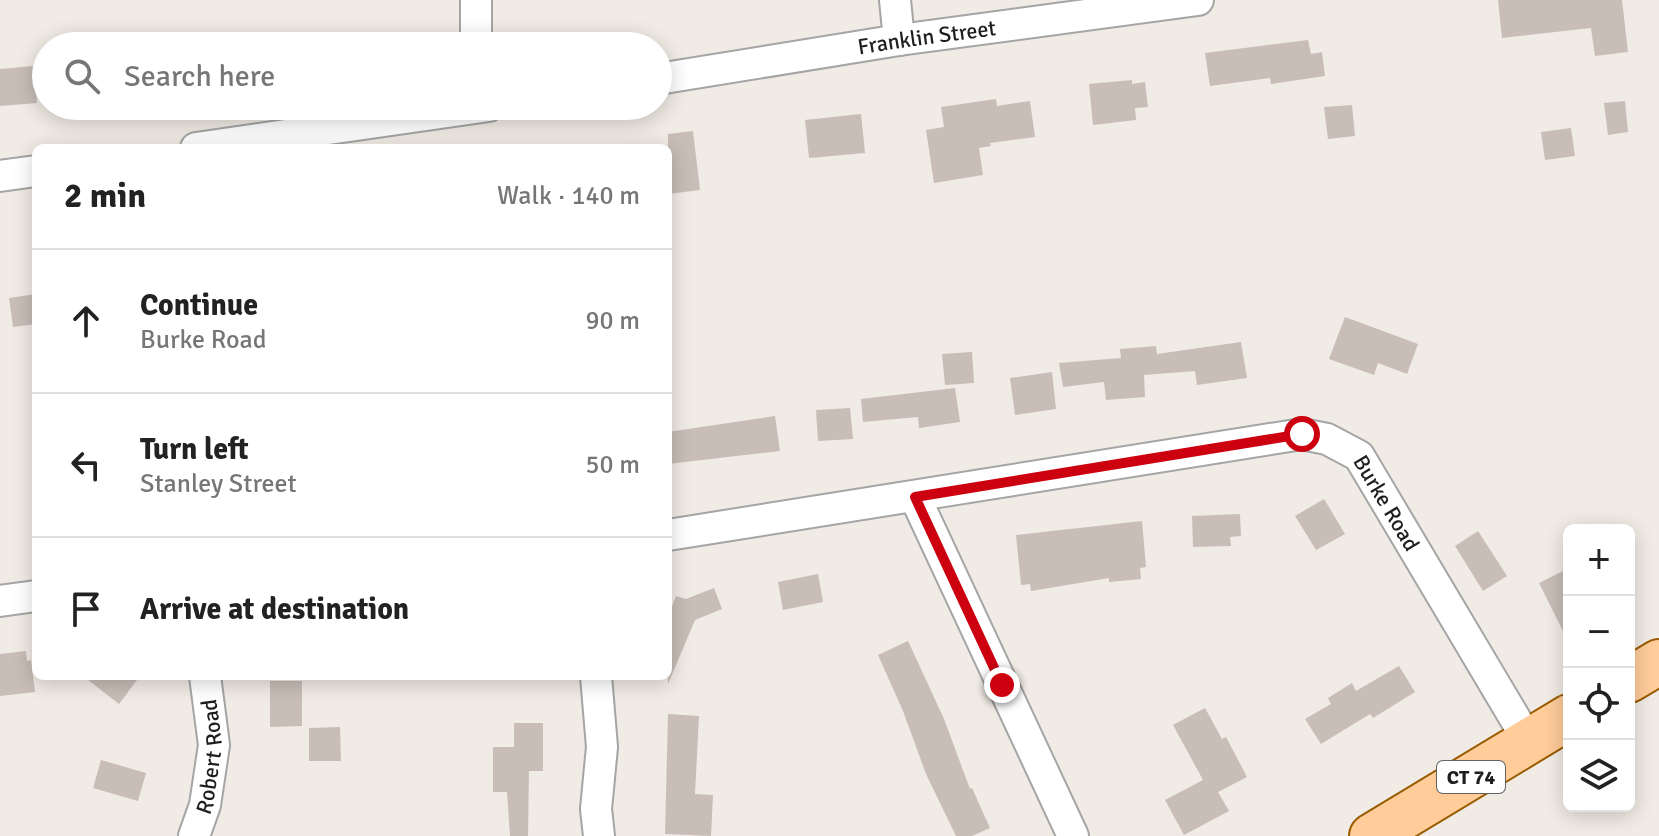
<!DOCTYPE html>
<html lang="en">
<head>
<meta charset="utf-8">
<style>
  :root { --surface:#fff; --page:#f6f6f6; --text:#222; --muted:#767676; --line:#e0e0e0 }
  body { margin:0; font-family:Signika,sans-serif; background:var(--page); color:var(--text) }
  .controls { position:absolute; right:24px; bottom:24px; display:grid; overflow:hidden; border-radius:12px; box-shadow:0 4px 20px #0003 }
  .controls button { width:72px; height:72px; display:grid; place-items:center; padding:0; border:0; border-bottom:2px solid var(--line); background:var(--surface); color:var(--text); font:40px sans-serif }
  .stop { position:absolute; width:24px; height:24px; margin:-18px; border:6px solid #cd0010; border-radius:50%; background:#fff }
  .stop.end { background:#cd0010; border-color:#fff; box-shadow:0 2px 8px #0008 }
  .list { margin:0; padding:0; list-style:none }
  h2 { display:flex; justify-content:space-between; align-items:center; height:104px; margin:0; padding:0 32px; font-size:34px }
  h2 small { font-size:26px; font-weight:400; color:var(--muted) }
  .list li { display:grid; grid-template-columns:52px 1fr auto; gap:24px; align-items:center; box-sizing:border-box; height:144px; padding:0 32px; border-top:2px solid var(--line) }
  .list b { display:block; font-size:30px; white-space:nowrap }
  .list p { margin:0; font-size:26px; white-space:nowrap; color:var(--muted) }
  .list em { font-size:26px; font-style:normal; color:var(--muted) }
  .icon { flex:none; width:44px; height:44px; fill:none; stroke:currentColor; stroke-width:2; stroke-linecap:round; stroke-linejoin:round }
  .map { position:relative; flex:none; width:1659px; height:836px; overflow:hidden }
  .search { position:absolute; background:var(--surface); box-shadow:0 4px 20px #0003; left:32px; top:32px; width:640px; height:88px; display:flex; align-items:center; gap:20px; box-sizing:border-box; padding:0 28px; border-radius:44px; color:var(--muted); font-size:30px }
  .panel { position:absolute; background:var(--surface); box-shadow:0 4px 20px #0003; left:32px; top:144px; width:640px; height:536px; border-radius:12px }
  .map>svg:first-child { display:block }
</style>
</head>
<body>
<div class="map">
<svg width="1659" height="836" viewBox="0 0 1659 836">
  <rect width="100%" height="100%" fill="#f0ebe4"/>
  <g fill="#c8bdb7">
    <polygon points="1498,0 1622,0 1628,52 1595,56 1591,28 1502,38"/>
    <polygon points="1308,40 1311,54 1322,52 1325,76 1271,84 1270,78 1210,86 1205,53"/>
    <polygon points="34,66 37,103 0,106 0,69"/>
    <polygon points="1132,80 1132,84 1145,82 1148,107 1135,108 1136,120 1093,125 1089,84"/>
    <polygon points="996,99 997,106 1030,101 1035,137 990,143 991,146 979,148 983,175 934,183 926,130 944,127 941,107"/>
    <polygon points="1625,101 1628,132 1608,135 1604,103"/>
    <polygon points="1352,105 1355,136 1328,139 1324,107"/>
    <polygon points="861,114 865,153 809,158 805,120"/>
    <polygon points="1571,128 1575,156 1545,160 1541,132"/>
    <polygon points="693,131 700,190 668,194 668,134"/>
    <polygon points="36,294 36,324 13,327 9,298"/>
    <polygon points="1345,317 1418,344 1407,374 1378,363 1374,375 1329,359"/>
    <polygon points="1241,342 1247,378 1197,385 1195,371 1144,375 1145,397 1106,400 1104,382 1063,387 1059,363 1121,358 1120,349 1156,346 1157,354"/>
    <polygon points="972,352 974,383 945,385 942,354"/>
    <polygon points="1052,372 1056,409 1015,415 1010,378"/>
    <polygon points="955,388 960,422 919,428 918,417 863,422 861,399"/>
    <polygon points="850,408 853,439 818,441 816,410"/>
    <polygon points="775,416 780,451 668,464 668,432"/>
    <polygon points="1324,499 1345,534 1316,550 1295,516"/>
    <polygon points="1240,514 1241,536 1230,537 1231,546 1193,547 1192,516"/>
    <polygon points="1142,521 1146,567 1140,568 1141,579 1109,582 1109,578 1031,591 1030,584 1021,585 1016,535"/>
    <polygon points="1478,531 1507,576 1483,591 1455,546"/>
    <polygon points="1569,568 1569,643 1539,583"/>
    <polygon points="818,574 823,602 783,610 778,582"/>
    <polygon points="714,588 722,609 695,620 668,684 668,617 676,596 686,599"/>
    <polygon points="908,641 944,719 970,789 972,788 990,828 972,836 956,836 926,774 903,711 878,655"/>
    <polygon points="26,651 27,661 31,660 35,692 0,696 0,654"/>
    <polygon points="1399,666 1415,692 1373,718 1370,714 1321,744 1305,719 1331,704 1328,698 1352,683 1356,691"/>
    <polygon points="83,676 140,676 119,704"/>
    <polygon points="270,681 302,681 302,726 270,727"/>
    <polygon points="1205,708 1222,739 1226,737 1247,777 1218,792 1229,811 1184,835 1165,800 1203,780 1173,725"/>
    <polygon points="668,714 699,716 695,794 713,795 711,836 665,834"/>
    <polygon points="514,723 543,723 543,771 529,771 528,836 510,836 507,792 493,792 493,747 514,747"/>
    <polygon points="340,727 341,761 309,761 309,728"/>
    <polygon points="101,760 146,773 138,801 93,788"/>
  </g>
  <g fill="none" stroke-linecap="round" stroke-linejoin="round">
    <defs>
      <g id="street">
        <polyline points="476,0 476,46"/>
        <polyline points="895,0 899,40"/>
        <path id="s1" d="M 658,79 L 899,40 L 1198,0"/>
        <polyline points="196,148 489,106"/>
        <polyline points="0,176 36,171"/>
        <polyline points="915,497 1073,836"/>
        <path id="s2" d="M 668,535 L 1302,434 L 1327,439 L 1359,456 L 1529,742"/>
        <polyline points="0,601 36,596"/>
        <polyline points="596,676 602,747 596,809 599,836"/>
        <path id="s3" d="M 194,836 L 205,805 L 214,745 L 205,676"/>
      </g>
      <g id="primary">
        <polyline points="1629,680 1659,662"/>
        <polyline points="1372,836 1569,717"/>
      </g>
    </defs>
    <use href="#street" stroke="#a5a5a5" stroke-width="34"/>
    <use href="#primary" stroke="#995b00" stroke-width="48"/>
    <use href="#street" stroke="#fff" stroke-width="30"/>
    <use href="#primary" stroke="#ffcc9a" stroke-width="44"/>
  </g>
  <g fill="none" stroke-linecap="round" stroke-linejoin="round">
    <polyline stroke="#cd0010" stroke-width="10" points="1002,685 915,497 1302,434"/>
  </g>
  <g text-anchor="middle" stroke-width="6" stroke-linejoin="round" paint-order="stroke">
    <rect fill="#fff" stroke="#626262" stroke-width="2" x="1437" y="761" width="68" height="32" rx="6"/>
    <g font-size="20" font-weight="bold" fill="#1e1e1e">
      <text x="1471" y="784">CT 74</text>
    </g>
    <g font-size="22" fill="#1e1e1e" stroke="#fff">
      <text dy="8" stroke="none"><textPath href="#s1" startOffset="272">Franklin Street</textPath></text>
      <text dy="8" stroke="none"><textPath href="#s2" startOffset="758">Burke Road</textPath></text>
      <text dy="8" stroke="none"><textPath href="#s3" startOffset="82">Robert Road</textPath></text>
    </g>
  </g>
</svg>
<div class="controls">
<button>+</button>
<button>−</button>
<button><svg class="icon" aria-label="locate" viewBox="0 0 24 24"><circle cx="12" cy="12" r="6"/><path d="M12 2v4M12 18v4M2 12h4M18 12h4"/></svg></button>
<button><svg class="icon" aria-label="layers" viewBox="0 0 24 24"><path d="M12 4l9 5-9 5-9-5zM3 14l9 5 9-5"/></svg></button>
</div>
<div class="stop" style="left:1302px;top:434px"></div>
<div class="stop end" style="left:1002px;top:685px"></div>
<div class="search"><svg class="icon" aria-label="search" viewBox="0 0 24 24"><circle cx="10" cy="10" r="6"/><path d="M15 15l6 6"/></svg>Search here</div>
<section class="panel">
<h2>2 min<small>Walk · 140 m</small></h2>
<ul class="list">
<li><svg class="icon" aria-label="ahead" viewBox="0 0 24 24"><path d="M12 20V5M6 11l6-6 6 6"/></svg><div><b>Continue</b><p>Burke Road</p></div><em>90 m</em></li>
<li><svg class="icon" aria-label="left" viewBox="0 0 24 24"><path d="M17 20v-9H6M10 6l-5 5 5 5"/></svg><div><b>Turn left</b><p>Stanley Street</p></div><em>50 m</em></li>
<li><svg class="icon" aria-label="arrive" viewBox="0 0 24 24"><path d="M6 21V4h12l-3 4 3 4H6"/></svg><div><b>Arrive at destination</b></div></li>
</ul>
</section>
</div>
</body>
</html>
